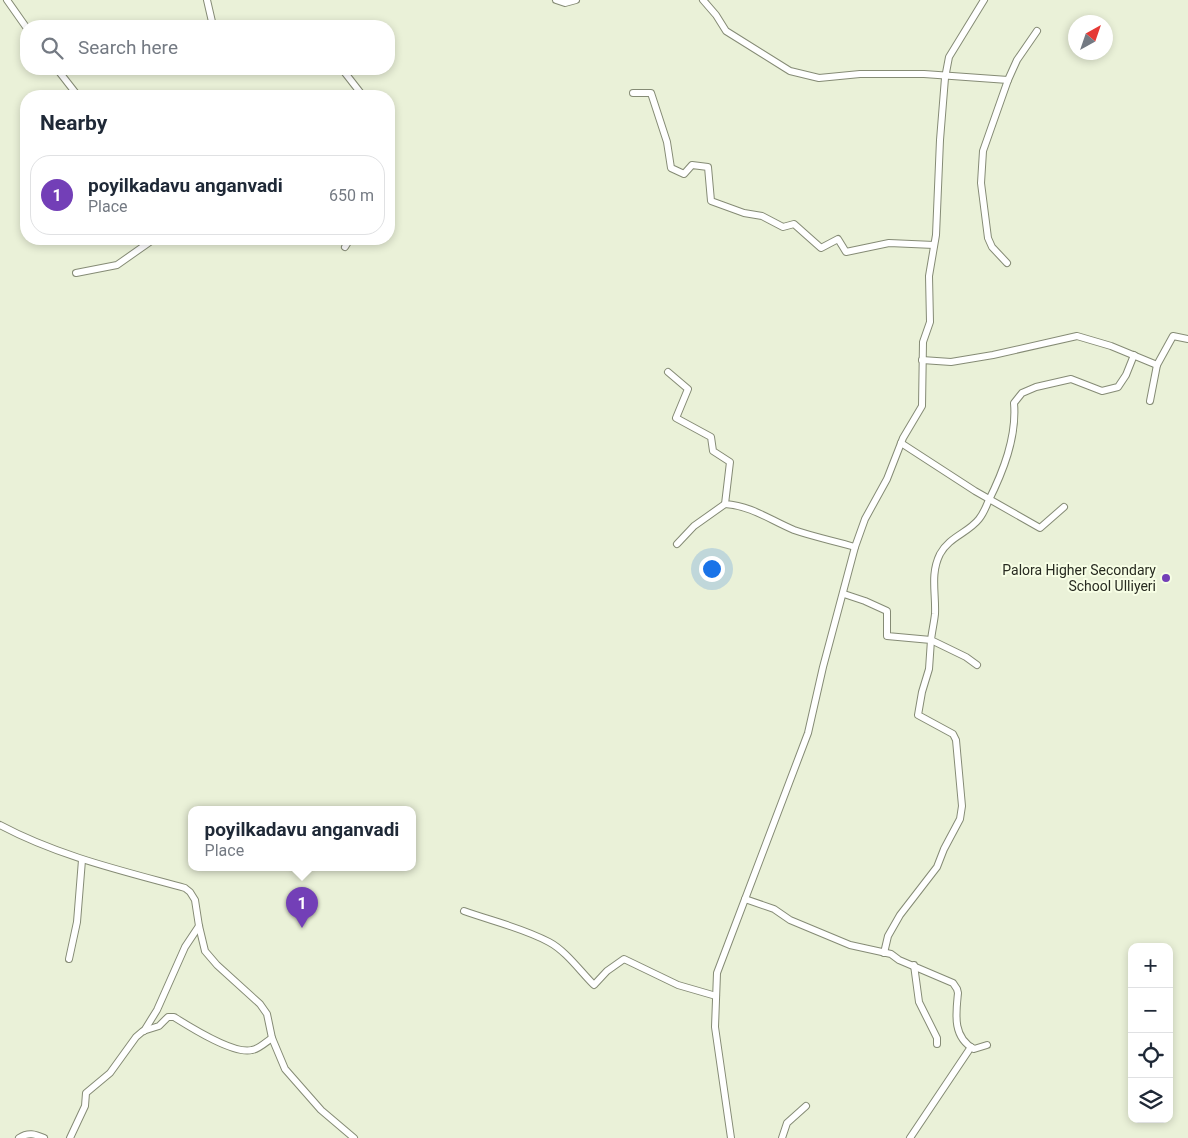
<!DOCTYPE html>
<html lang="en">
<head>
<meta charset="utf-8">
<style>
  :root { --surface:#fff; --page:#f6f6f7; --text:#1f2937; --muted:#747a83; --line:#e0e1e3; --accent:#733fb7 }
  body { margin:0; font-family:Roboto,sans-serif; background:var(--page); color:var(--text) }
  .controls { position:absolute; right:15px; bottom:15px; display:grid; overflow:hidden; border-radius:10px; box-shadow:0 2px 8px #0003 }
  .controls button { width:45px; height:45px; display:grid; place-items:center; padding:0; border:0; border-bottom:1px solid var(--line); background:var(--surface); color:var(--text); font:25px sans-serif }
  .compass { position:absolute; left:1068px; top:15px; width:45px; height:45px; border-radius:50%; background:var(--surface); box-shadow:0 2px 8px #0003; rotate:40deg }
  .you { position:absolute; left:711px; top:568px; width:18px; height:18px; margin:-12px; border:4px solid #fff; border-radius:50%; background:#1a73e8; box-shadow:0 0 0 8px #1a73e833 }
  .badge { display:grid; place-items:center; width:32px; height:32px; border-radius:50%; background:var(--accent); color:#fff; font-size:16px; font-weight:700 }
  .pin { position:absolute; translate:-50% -41px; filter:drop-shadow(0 1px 2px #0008) }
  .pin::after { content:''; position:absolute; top:26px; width:18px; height:15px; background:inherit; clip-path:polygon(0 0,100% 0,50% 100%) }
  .popup { position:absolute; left:188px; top:806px; width:228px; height:65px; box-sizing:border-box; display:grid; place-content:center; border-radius:10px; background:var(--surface); filter:drop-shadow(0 1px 4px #0005); font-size:16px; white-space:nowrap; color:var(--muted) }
  .popup b { font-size:19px; color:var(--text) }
  .popup::after { content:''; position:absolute; left:50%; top:100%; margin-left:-10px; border:10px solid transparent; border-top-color:var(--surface) }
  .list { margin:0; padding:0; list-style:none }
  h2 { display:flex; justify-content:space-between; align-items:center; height:65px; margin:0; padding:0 20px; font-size:21px }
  h2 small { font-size:16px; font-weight:400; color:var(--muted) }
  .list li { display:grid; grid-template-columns:32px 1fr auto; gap:15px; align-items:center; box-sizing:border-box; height:80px; margin:0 10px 10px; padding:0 10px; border:1px solid var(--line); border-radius:20px }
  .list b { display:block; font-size:19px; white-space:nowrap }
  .list p { margin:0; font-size:16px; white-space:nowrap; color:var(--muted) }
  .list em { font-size:16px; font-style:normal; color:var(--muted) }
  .icon { flex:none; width:28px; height:28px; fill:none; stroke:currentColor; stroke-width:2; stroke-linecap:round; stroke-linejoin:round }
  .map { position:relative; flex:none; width:1188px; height:1138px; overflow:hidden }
  .search { position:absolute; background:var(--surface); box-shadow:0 2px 8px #0003; left:20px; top:20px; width:375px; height:55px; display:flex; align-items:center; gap:12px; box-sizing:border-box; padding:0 18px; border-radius:20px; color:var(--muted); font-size:19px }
  .panel { position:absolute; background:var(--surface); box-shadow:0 2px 8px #0003; left:20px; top:90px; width:375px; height:155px; border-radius:20px }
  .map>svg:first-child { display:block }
</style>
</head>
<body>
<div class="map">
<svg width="1188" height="1138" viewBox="0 0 1188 1138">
  <rect width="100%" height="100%" fill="#eaf1d8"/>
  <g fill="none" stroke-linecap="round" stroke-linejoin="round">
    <defs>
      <g id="minor">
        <polyline points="7,0 26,27"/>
        <polyline points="207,0 213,26"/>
        <polyline points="556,0 565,3 576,0"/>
        <polyline points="703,0 716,15 726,31 790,71 819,78 860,74 924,74 1008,80"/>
        <polyline points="57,69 78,96"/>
        <polyline points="342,69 363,96"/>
        <polyline points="633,93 651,93 667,142 671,168 684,174 692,165 708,167 711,201 744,213 762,216 783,227 794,224 821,248 838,239 846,252 889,243 934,245"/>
        <polyline points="345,247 350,239"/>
        <polyline points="1007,263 992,247 988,238 981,183 983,151 1008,80 1017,60 1037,31"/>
        <polyline points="76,273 117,265 154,239"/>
        <polyline points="922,360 951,362 993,355 1077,336 1111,346 1157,365 1173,336 1188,339"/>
        <path d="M 668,372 L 688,389 L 676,418 L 711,437 L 713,451 L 730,462 L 725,504 C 752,506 770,520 794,530 C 814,537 835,541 855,547"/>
        <polyline points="1150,401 1157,365"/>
        <polyline points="901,443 975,491 1040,528 1064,507"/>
        <polyline points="677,544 694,526 725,504"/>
        <polyline points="844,594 865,601 887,611 887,636 931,640 929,669 922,692 918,715 953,734 956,740 962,806 960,819 944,849 937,867 900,915 888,936 884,953"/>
        <path d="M 977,665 L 966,657 L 931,640 C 932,631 934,623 935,614 C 936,593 930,574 940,554 C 949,537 968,533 979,519 C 983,514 986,507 988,502 C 1003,472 1017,437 1014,403 L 1022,393 L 1036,387 L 1071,379 L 1102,391 L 1118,387 L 1126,375 L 1134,355"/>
        <path d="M 0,825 C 58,856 123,871 185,888 L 190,892 L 195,900 L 199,926 L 205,951 L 217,965 L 260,1004 L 267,1014 L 272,1038 L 285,1069 L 321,1110 L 354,1138"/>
        <path d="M 745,899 L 774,909 L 790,920 L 850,945 L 891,954 L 899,960 L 953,983 L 957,989 L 958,993 C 956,1013 952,1037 974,1049 L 987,1045"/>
        <path d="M 464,911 C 492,921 523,928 549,942 C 566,951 580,971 594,985 L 607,971 L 624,959 L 678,985 L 716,996"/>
        <polyline points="69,959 77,922 82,860"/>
        <polyline points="914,965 919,1002 937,1038 937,1044"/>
        <polyline points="144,1031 157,1010 185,947 199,926"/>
        <path d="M 19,1138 C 28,1132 35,1134 44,1138"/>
        <path d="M 70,1138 L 85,1106 L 86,1093 L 110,1073 L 136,1037 L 143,1031 L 159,1026 L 168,1017 L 174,1017 C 190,1027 234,1055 252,1050 C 259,1049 266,1042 272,1038"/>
        <polyline points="731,1138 715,1027 717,973 808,733 823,667 855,547 865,519 887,479 903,438 922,406 923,342 930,322 929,276 936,235 940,140 945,78 949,57 984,0"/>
        <polyline points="782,1138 787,1123 806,1106"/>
        <polyline points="910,1138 971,1047"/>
      </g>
    </defs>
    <use href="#minor" stroke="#858b75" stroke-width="8"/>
    <use href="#minor" stroke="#fff" stroke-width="6"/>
  </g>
  <circle fill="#733fb7" stroke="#f7fee5" stroke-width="2" cx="1166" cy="578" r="5"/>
  <g text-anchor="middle" stroke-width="4" stroke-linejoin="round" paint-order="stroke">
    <g font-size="14" fill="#282b21" stroke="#f7fee5" text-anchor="end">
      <text x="1156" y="575">Palora Higher Secondary<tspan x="1156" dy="16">School Ulliyeri</tspan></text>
    </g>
  </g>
</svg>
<div class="controls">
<button>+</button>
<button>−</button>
<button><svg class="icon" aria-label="locate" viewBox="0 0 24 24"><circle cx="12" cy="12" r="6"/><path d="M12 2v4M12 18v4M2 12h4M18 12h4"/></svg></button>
<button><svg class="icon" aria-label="layers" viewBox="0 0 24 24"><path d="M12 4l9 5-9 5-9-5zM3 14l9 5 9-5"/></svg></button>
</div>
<svg class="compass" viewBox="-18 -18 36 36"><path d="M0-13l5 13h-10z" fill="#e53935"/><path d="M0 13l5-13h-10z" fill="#747a83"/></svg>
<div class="you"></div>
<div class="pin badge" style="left:302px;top:928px">1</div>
<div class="popup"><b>poyilkadavu anganvadi</b>Place</div>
<div class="search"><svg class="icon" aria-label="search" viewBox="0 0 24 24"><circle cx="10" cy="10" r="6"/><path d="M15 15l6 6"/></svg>Search here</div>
<section class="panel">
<h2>Nearby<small></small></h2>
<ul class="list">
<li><span class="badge">1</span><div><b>poyilkadavu anganvadi</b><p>Place</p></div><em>650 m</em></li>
</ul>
</section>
</div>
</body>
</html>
